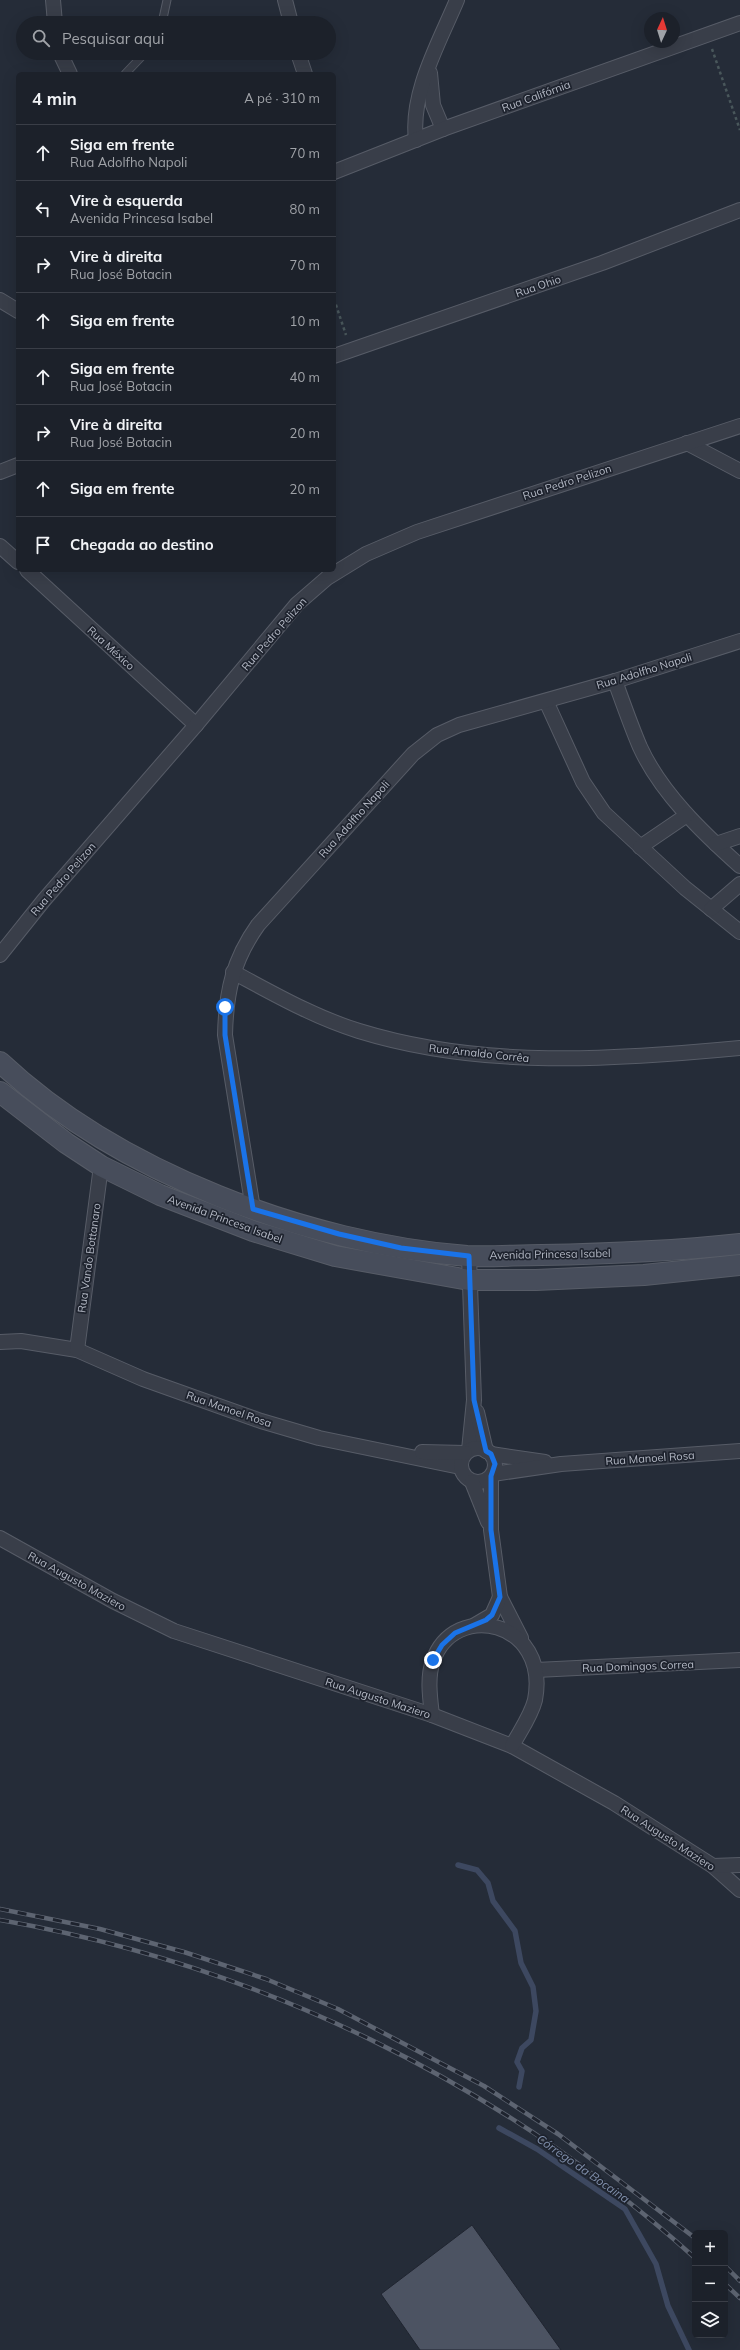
<!DOCTYPE html>
<html lang="pt">
<head>
<meta charset="utf-8">
<style>
  :root { --surface:#1c212a; --page:#292e36; --text:#f1f3f6; --muted:#a0a3a8; --line:#3a3e47 }
  body { margin:0; font-family:Mulish,sans-serif; background:var(--page); color:var(--text) }
  .controls { position:absolute; right:12px; bottom:12px; display:grid; overflow:hidden; border-radius:6px; box-shadow:0 4px 16px #0002 }
  .controls button { width:36px; height:36px; display:grid; place-items:center; padding:0; border:0; border-bottom:1px solid var(--line); background:var(--surface); color:var(--text); font:20px sans-serif }
  .compass { position:absolute; left:644px; top:12px; width:36px; height:36px; border-radius:50%; background:var(--surface); box-shadow:0 4px 16px #0002; rotate:4deg }
  .stop { position:absolute; width:12px; height:12px; margin:-9px; border:3px solid #1a73e8; border-radius:50%; background:#fff }
  .stop.end { background:#1a73e8; border-color:#fff; box-shadow:0 1px 4px #0008 }
  .list { margin:0; padding:0; list-style:none }
  h2 { display:flex; justify-content:space-between; align-items:center; height:52px; margin:0; padding:0 16px; font-size:17px }
  h2 small { font-size:13px; font-weight:400; color:var(--muted) }
  .list li { display:grid; grid-template-columns:26px 1fr auto; gap:12px; align-items:center; box-sizing:border-box; height:56px; padding:0 16px; border-top:1px solid var(--line) }
  .list b { display:block; font-size:15px; white-space:nowrap }
  .list p { margin:0; font-size:13px; white-space:nowrap; color:var(--muted) }
  .list em { font-size:13px; font-style:normal; color:var(--muted) }
  .icon { flex:none; width:22px; height:22px; fill:none; stroke:currentColor; stroke-width:2; stroke-linecap:round; stroke-linejoin:round }
  .map { position:relative; flex:none; width:740px; height:2350px; overflow:hidden }
  .search { position:absolute; background:var(--surface); box-shadow:0 4px 16px #0002; left:16px; top:16px; width:320px; height:44px; display:flex; align-items:center; gap:10px; box-sizing:border-box; padding:0 14px; border-radius:22px; color:var(--muted); font-size:15px }
  .panel { position:absolute; background:var(--surface); box-shadow:0 4px 16px #0002; left:16px; top:72px; width:320px; height:500px; border-radius:6px }
  .map>svg:first-child { display:block }
</style>
</head>
<body>
<div class="map">
<svg width="740" height="2350" viewBox="0 0 740 2350">
  <rect width="100%" height="100%" fill="#252c38"/>
  <g fill="none" stroke-linecap="round" stroke-linejoin="round">
    <g stroke="#3d4860" stroke-width="5.5">
      <polyline points="458,1865 477,1870 488,1883 493,1901 515,1931 521,1963 533,1987 536,2011 531,2040 522,2048 517,2062 522,2071 519,2087"/>
      <polyline points="499,2128 537,2149 625,2209 656,2264 668,2306 689,2350"/>
    </g>
  </g>
  <polygon fill="#4c5362" stroke="#202530" points="472,2225 561,2350 420,2350 381,2294"/>
  <g fill="none" stroke-linecap="round" stroke-linejoin="round">
    <defs>
      <g id="lane">
        <polyline points="162,23 167,0"/>
        <polyline points="125,74 145,53"/>
      </g>
      <g id="street">
        <polyline points="53,0 55,23"/>
        <polyline points="285,0 291,23"/>
        <polyline points="60,53 70,74"/>
        <polyline points="298,53 305,74"/>
        <polyline points="430,73 433,105 443,129"/>
        <path d="M 416,140 C 410,93 439,43 457,0"/>
        <polyline points="334,172 443,129 740,23"/>
        <polyline points="0,300 18,311"/>
        <polyline points="334,356 602,263 740,210"/>
        <polyline points="687,443 740,471"/>
        <polyline points="0,472 18,465"/>
        <polyline points="0,546 18,562"/>
        <polyline points="27,570 196,725"/>
        <path d="M 615,681 C 623,703 631,726 640,747 C 661,793 703,833 740,866"/>
        <polyline points="546,701 583,782 604,813 685,888 740,932"/>
        <polyline points="716,844 740,836"/>
        <polyline points="640,847 687,815"/>
        <polyline points="711,909 740,884"/>
        <polyline points="0,955 44,900 196,725 297,604 327,578 366,554 417,532 740,426"/>
        <path d="M 233,972 C 274,994 314,1017 359,1031 C 482,1069 614,1060 740,1048"/>
        <path d="M 253,1209 L 225,1035 C 226,992 233,960 258,925 L 413,754 L 437,735 L 459,725 L 615,681 L 740,641"/>
        <polyline points="469,1256 474,1400 469,1450"/>
        <polyline points="0,1342 21,1341 77,1350 143,1379 261,1421 319,1438 460,1467"/>
        <polyline points="77,1350 101,1166"/>
        <polyline points="477,1412 486,1451"/>
        <circle cx="478" cy="1465" r="17"/>
        <polyline points="422,1452 465,1453"/>
        <polyline points="491,1454 545,1462"/>
        <polyline points="493,1474 561,1464 740,1451"/>
        <polyline points="491,1477 491,1530 500,1597 521,1638"/>
        <polyline points="472,1482 488,1522"/>
        <polyline points="0,1538 113,1601 174,1631 432,1715 512,1746 614,1803 713,1866 740,1890"/>
        <polyline points="475,1625 492,1615 500,1597"/>
        <polyline points="536,1670 740,1660"/>
        <path d="M 432,1715 C 430,1698 427,1677 433,1661 C 454,1600 550,1620 535,1700 C 531,1716 520,1731 512,1746"/>
        <polyline points="713,1866 740,1865"/>
      </g>
      <g id="secondary">
        <path d="M 0,1062 C 117,1172 308,1244 467,1256 C 492,1257 518,1255 542,1255 C 608,1254 675,1251 740,1244"/>
        <polyline points="0,1092 66,1143 101,1166 160,1195 253,1231 335,1256 469,1280 536,1280 644,1275 740,1265"/>
      </g>
    </defs>
    <use href="#lane" stroke="#575c67" stroke-width="9"/>
    <use href="#street" stroke="#575c67" stroke-width="16"/>
    <use href="#secondary" stroke="#575c67" stroke-width="22"/>
    <g stroke="#49575b" stroke-width="2.5" stroke-dasharray="3 3" stroke-linecap="butt">
      <polyline points="712,49 740,130"/>
      <polyline points="334,299 346,335"/>
    </g>
    <use href="#lane" stroke="#393e49" stroke-width="7"/>
    <use href="#street" stroke="#393e49" stroke-width="14"/>
    <use href="#secondary" stroke="#474d5b" stroke-width="20"/>
    <defs>
      <g id="rail">
        <polyline points="0,1909 100,1929 184,1952 266,1979 338,2009 484,2086 558,2134 695,2238"/>
        <path d="M 0,1920 C 259,1965 499,2082 695,2258"/>
        <polyline points="725,2266 740,2281"/>
        <polyline points="725,2284 740,2298"/>
      </g>
    </defs>
    <use href="#rail" stroke="#5d6471" stroke-width="4.5"/>
    <use href="#rail" stroke="#1e232e" stroke-width="3" stroke-dasharray="9" stroke-linecap="butt"/>
  </g>
  <g fill="none" stroke-linecap="round" stroke-linejoin="round">
    <polyline stroke="#1a73e8" stroke-width="5" points="225,1007 225,1035 253,1209 339,1234 401,1248 469,1256 474,1400 486,1451 491,1454 495,1464 491,1476 491,1530 500,1597 492,1615 486,1620 455,1633 442,1645 433,1660"/>
  </g>
  <g text-anchor="middle" stroke-width="3.5" stroke-linejoin="round" paint-order="stroke">
    <g font-size="11" fill="#b4b9c5" stroke="#1e232e">
      <text transform="translate(536 96) rotate(-20)" y="4">Rua Califórnia</text>
      <text transform="translate(538 286) rotate(-19)" y="4">Rua Ohio</text>
      <text transform="translate(567 482) rotate(-18)" y="4">Rua Pedro Pelizon</text>
      <text transform="translate(274 634) rotate(-49)" y="4">Rua Pedro Pelizon</text>
      <text transform="translate(111 648) rotate(42)" y="4">Rua México</text>
      <text transform="translate(644 671) rotate(-17)" y="4">Rua Adolfho Napoli</text>
      <text transform="translate(354 819) rotate(-48)" y="4">Rua Adolfho Napoli</text>
      <text transform="translate(63 879) rotate(-49)" y="4">Rua Pedro Pelizon</text>
      <text transform="translate(479 1053) rotate(6)" y="4">Rua Arnaldo Corrêa</text>
      <text transform="translate(225 1219) rotate(20)" y="4">Avenida Princesa Isabel</text>
      <text transform="translate(550 1254) rotate(-1)" y="4">Avenida Princesa Isabel</text>
      <text transform="translate(89 1258) rotate(-82)" y="4">Rua Vando Bottanaro</text>
      <text transform="translate(229 1409) rotate(19)" y="4">Rua Manoel Rosa</text>
      <text transform="translate(650 1458) rotate(-4)" y="4">Rua Manoel Rosa</text>
      <text transform="translate(77 1581) rotate(29)" y="4">Rua Augusto Maziero</text>
      <text transform="translate(638 1666) rotate(-2)" y="4">Rua Domingos Correa</text>
      <text transform="translate(378 1698) rotate(18)" y="4">Rua Augusto Maziero</text>
      <text transform="translate(668 1838) rotate(33)" y="4">Rua Augusto Maziero</text>
    </g>
    <g font-size="12" font-style="italic" fill="#7f8eaa" stroke="#1e232e">
      <text transform="translate(583 2169) rotate(35)" y="4">Córrego da Bocaina</text>
    </g>
  </g>
</svg>
<div class="controls">
<button>+</button>
<button>−</button>
<button><svg class="icon" aria-label="layers" viewBox="0 0 24 24"><path d="M12 4l9 5-9 5-9-5zM3 14l9 5 9-5"/></svg></button>
</div>
<svg class="compass" viewBox="-18 -18 36 36"><path d="M0-13l5 13h-10z" fill="#e53935"/><path d="M0 13l5-13h-10z" fill="#a0a3a8"/></svg>
<div class="stop" style="left:225px;top:1007px"></div>
<div class="stop end" style="left:433px;top:1660px"></div>
<div class="search"><svg class="icon" aria-label="search" viewBox="0 0 24 24"><circle cx="10" cy="10" r="6"/><path d="M15 15l6 6"/></svg>Pesquisar aqui</div>
<section class="panel">
<h2>4 min<small>A pé · 310 m</small></h2>
<ul class="list">
<li><svg class="icon" aria-label="ahead" viewBox="0 0 24 24"><path d="M12 20V5M6 11l6-6 6 6"/></svg><div><b>Siga em frente</b><p>Rua Adolfho Napoli</p></div><em>70 m</em></li>
<li><svg class="icon" aria-label="left" viewBox="0 0 24 24"><path d="M17 20v-9H6M10 6l-5 5 5 5"/></svg><div><b>Vire à esquerda</b><p>Avenida Princesa Isabel</p></div><em>80 m</em></li>
<li><svg class="icon" aria-label="right" viewBox="0 0 24 24"><path d="M7 20v-9h11M14 6l5 5-5 5"/></svg><div><b>Vire à direita</b><p>Rua José Botacin</p></div><em>70 m</em></li>
<li><svg class="icon" aria-label="ahead" viewBox="0 0 24 24"><path d="M12 20V5M6 11l6-6 6 6"/></svg><div><b>Siga em frente</b></div><em>10 m</em></li>
<li><svg class="icon" aria-label="ahead" viewBox="0 0 24 24"><path d="M12 20V5M6 11l6-6 6 6"/></svg><div><b>Siga em frente</b><p>Rua José Botacin</p></div><em>40 m</em></li>
<li><svg class="icon" aria-label="right" viewBox="0 0 24 24"><path d="M7 20v-9h11M14 6l5 5-5 5"/></svg><div><b>Vire à direita</b><p>Rua José Botacin</p></div><em>20 m</em></li>
<li><svg class="icon" aria-label="ahead" viewBox="0 0 24 24"><path d="M12 20V5M6 11l6-6 6 6"/></svg><div><b>Siga em frente</b></div><em>20 m</em></li>
<li><svg class="icon" aria-label="arrive" viewBox="0 0 24 24"><path d="M6 21V4h12l-3 4 3 4H6"/></svg><div><b>Chegada ao destino</b></div></li>
</ul>
</section>
</div>
</body>
</html>
